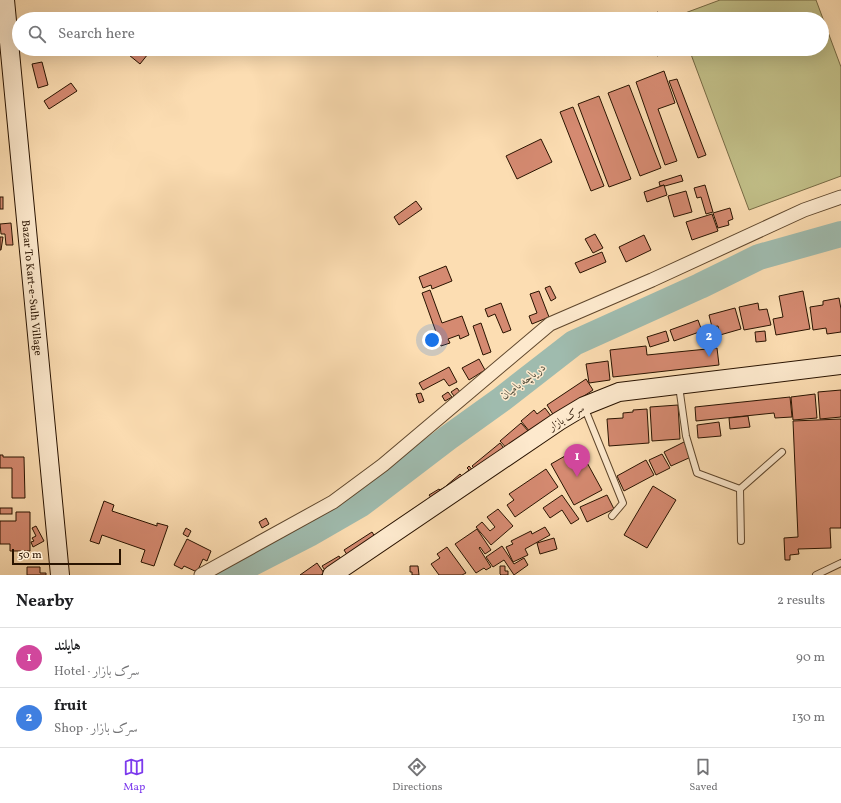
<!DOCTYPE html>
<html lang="en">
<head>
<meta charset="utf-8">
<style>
  :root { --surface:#fff; --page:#f2f2f2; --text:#202124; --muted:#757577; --line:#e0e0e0; --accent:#7c3aed }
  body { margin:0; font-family:Vollkorn,Amiri,serif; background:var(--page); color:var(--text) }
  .scale { position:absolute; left:12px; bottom:10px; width:109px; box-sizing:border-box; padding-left:4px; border:2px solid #291300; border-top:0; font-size:11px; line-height:14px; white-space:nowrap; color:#291300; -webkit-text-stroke:3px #fde9cd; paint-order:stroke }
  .you { position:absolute; left:432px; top:340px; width:14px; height:14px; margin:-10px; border:3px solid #fff; border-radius:50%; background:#1a73e8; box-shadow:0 0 0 6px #1a73e833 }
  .badge { display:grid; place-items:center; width:26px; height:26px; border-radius:50%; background:var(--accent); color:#fff; font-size:13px; font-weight:700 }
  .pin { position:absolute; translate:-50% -33px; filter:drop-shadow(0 1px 2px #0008) }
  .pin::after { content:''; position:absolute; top:21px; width:14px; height:12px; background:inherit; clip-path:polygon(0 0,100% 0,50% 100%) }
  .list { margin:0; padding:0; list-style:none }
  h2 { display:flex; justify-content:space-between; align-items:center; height:52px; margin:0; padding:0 16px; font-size:17px }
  h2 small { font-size:13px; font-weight:400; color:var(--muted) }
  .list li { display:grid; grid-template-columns:26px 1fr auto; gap:12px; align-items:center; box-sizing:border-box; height:60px; padding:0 16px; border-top:1px solid var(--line) }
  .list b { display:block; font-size:15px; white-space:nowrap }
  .list p { margin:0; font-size:13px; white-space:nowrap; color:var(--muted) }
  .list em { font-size:13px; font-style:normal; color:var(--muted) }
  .icon { flex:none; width:22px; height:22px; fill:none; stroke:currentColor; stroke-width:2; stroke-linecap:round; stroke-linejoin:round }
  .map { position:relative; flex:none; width:841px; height:575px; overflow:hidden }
  .search { position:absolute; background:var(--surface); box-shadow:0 4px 16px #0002; left:12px; right:12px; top:12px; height:44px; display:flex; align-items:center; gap:10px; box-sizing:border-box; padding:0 14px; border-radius:22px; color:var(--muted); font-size:15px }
  .sheet { height:172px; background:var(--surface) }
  nav { display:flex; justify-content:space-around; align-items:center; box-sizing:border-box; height:56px; border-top:1px solid var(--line); background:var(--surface); font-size:11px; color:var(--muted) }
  nav a { display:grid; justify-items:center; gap:2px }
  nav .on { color:var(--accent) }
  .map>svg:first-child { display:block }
</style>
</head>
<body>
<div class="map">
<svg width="841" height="575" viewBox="0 0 841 575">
  <rect width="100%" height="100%" fill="#fcddb2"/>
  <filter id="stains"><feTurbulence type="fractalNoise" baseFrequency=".005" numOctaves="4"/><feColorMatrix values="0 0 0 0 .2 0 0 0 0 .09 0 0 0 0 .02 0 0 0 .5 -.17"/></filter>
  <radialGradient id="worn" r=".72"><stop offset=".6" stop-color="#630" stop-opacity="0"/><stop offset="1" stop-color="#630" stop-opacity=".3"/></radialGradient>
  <polygon fill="#c2c089" stroke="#766a44" points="720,0 816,0 841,67 841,176 749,210 689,49 822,49 822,19 678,19 677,16"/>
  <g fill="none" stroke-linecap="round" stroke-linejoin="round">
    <polyline stroke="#9fbbae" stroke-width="26" points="229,575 309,534 361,504 449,437 502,399 574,343 700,286 759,257 841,234"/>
  </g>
  <g fill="#d58a71" stroke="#291300">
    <polygon points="658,12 661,19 642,19 642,18"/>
    <polygon points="134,49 152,49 140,64 129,55"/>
    <polygon points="654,49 667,49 668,51 657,56"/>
    <polygon points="42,62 48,85 38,88 32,64"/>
    <polygon points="664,71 675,103 658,109 677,161 665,165 636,82"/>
    <polygon points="677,79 706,155 698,158 669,81"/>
    <polygon points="71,83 77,91 49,109 44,101"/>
    <polygon points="629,85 661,168 640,176 608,93"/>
    <polygon points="599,96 631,179 609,187 578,104"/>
    <polygon points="573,107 604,186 591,191 560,112"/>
    <polygon points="541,139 552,162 517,179 506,156"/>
    <polygon points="681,175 683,181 665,186 664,185 660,186 659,182"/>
    <polygon points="664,185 667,195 647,202 644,192"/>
    <polygon points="705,185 713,212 706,214 701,197 697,198 694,188"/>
    <polygon points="686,191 692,212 674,217 668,196"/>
    <rect x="0" y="197" width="3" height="12"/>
    <polygon points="416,201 422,209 399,225 394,217"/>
    <polygon points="730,208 733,219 728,221 729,225 718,228 713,213"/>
    <polygon points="712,214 718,231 692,240 686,222"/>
    <polygon points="11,223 13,245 6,245 5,234 1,234 0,224"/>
    <polygon points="595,234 603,248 593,253 585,239"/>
    <polygon points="644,235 651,250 626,262 619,247"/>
    <polygon points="0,237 3,237 1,250 0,250"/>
    <polygon points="602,252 606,262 580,273 575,263"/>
    <polygon points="446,266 452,281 432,289 431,285 423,288 419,277"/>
    <polygon points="550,286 556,298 551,301 545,288"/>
    <polygon points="430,290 442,323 462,316 469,335 460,339 459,335 448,339 450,343 441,346 422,293"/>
    <polygon points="539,291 549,317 532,324 529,316 537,313 530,294"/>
    <polygon points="803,291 810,329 776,335 773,319 783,317 779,296"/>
    <polygon points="839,298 841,309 841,332 827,334 826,328 813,330 810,307 823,305 823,301"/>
    <polygon points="501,303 511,330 503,333 495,314 488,317 485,309"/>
    <polygon points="758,303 759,310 767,309 771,325 744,330 739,307"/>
    <polygon points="735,308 741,329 720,335 718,326 712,327 709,315"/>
    <polygon points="698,320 702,331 674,341 670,330"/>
    <polygon points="481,323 491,352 483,355 473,326"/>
    <polygon points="666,331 669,341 650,347 647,337"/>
    <polygon points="765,331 766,341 756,342 755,332"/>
    <polygon points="646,346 647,355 717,348 719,365 613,377 610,350"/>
    <polygon points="479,359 485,370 469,380 462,368"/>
    <polygon points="608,361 610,380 589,383 586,364"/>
    <polygon points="449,367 457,382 449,386 444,379 423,390 419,383"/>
    <polygon points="586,379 593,390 554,416 547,405"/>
    <polygon points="457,388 460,392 454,396 451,392"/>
    <polygon points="841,390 841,417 820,419 818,392"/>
    <polygon points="448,392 452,397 445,401 442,396"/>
    <polygon points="421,393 424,401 419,403 416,394"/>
    <polygon points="815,394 817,418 793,420 791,397"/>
    <polygon points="790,397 792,417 775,418 774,413 696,421 695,407"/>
    <polygon points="678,405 680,439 652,441 650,407"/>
    <polygon points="545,408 551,416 530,432 521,421 534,410 537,414"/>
    <polygon points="647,409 649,443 609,446 607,419 623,418 623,413 633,412 633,410"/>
    <polygon points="748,416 750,427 730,429 729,418"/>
    <polygon points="841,419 841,528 830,528 831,548 798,549 799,554 790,555 790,560 785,560 784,538 798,537 793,421"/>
    <polygon points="719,422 721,436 698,438 697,425"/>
    <polygon points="521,423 530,433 509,451 500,441"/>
    <polygon points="684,442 691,457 671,466 664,452"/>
    <polygon points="500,443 506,451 478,472 472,466"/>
    <polygon points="579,448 602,490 574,505 551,464"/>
    <polygon points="662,454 670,468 656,475 649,460"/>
    <polygon points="0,455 3,455 3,457 24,457 25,498 12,498 12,468 0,468"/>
    <polygon points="646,460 654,475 624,491 617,476"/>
    <polygon points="469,466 476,474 453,493 446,486 460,474 462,476 469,470 467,468"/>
    <polygon points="546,469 558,487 515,517 507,505 514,500 509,494"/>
    <polygon points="653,486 676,500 647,548 624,535"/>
    <polygon points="445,487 450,495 436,504 429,495 439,489 440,490"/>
    <polygon points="562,495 579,519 571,524 562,510 550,518 543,508"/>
    <polygon points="607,495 614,509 587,522 580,507"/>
    <polygon points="104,501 114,505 112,511 157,526 157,523 168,526 154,566 141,562 145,550 102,535 99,544 90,541"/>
    <rect x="0" y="508" width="12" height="6"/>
    <polygon points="498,509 513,526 491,545 476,527 482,522 490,531 495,527 487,517"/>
    <polygon points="16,512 30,512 30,551 10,551 10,544 0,544 0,521 16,521"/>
    <polygon points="266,518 269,524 262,528 259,522"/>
    <polygon points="36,526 44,541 33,547 31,542 34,541 32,538 36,536 32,528"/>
    <polygon points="545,527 550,535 525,549 528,555 513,562 506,547 513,544 511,541 531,531 532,534"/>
    <polygon points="186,528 191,531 188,537 183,534"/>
    <polygon points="477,529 491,550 485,554 480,547 479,548 491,567 486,570 484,568 476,573 455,544"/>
    <polygon points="372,532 379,543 351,561 344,550"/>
    <polygon points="554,538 557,549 540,554 537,543"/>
    <polygon points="187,539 211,551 207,561 203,559 197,572 184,566 182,569 174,565"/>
    <polygon points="502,546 514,564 524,558 528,565 514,575 504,560 493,567 486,557"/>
    <polygon points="447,547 466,573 462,575 439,575 431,564 440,558 437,554"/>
    <polygon points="339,556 343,563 327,573 322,566"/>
    <polygon points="317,563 324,573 321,575 300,575"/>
    <polygon points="410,566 418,566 419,575 412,575 412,572 410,572"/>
    <polygon points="500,566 505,566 505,571 508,571 508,575 501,575 500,574"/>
    <polygon points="27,567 40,567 40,573 46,573 46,575 27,575"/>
  </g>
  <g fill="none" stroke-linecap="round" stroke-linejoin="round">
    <defs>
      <g id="lane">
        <polyline points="679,386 686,436 697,473 740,489"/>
        <polyline points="585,409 623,503 612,516"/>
        <polyline points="741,541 740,489 782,452"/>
        <polyline points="816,575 841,563"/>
      </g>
      <polyline id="street" points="201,575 333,502 383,465 550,324 652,280 804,210 841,197"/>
      <g id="secondary">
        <path id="s1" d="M 5,0 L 60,575"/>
        <polyline points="332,575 559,421 584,406 619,392 841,365"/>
      </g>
    </defs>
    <use href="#lane" stroke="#5e462c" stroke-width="8"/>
    <use href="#street" stroke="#5e462c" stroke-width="15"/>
    <use href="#secondary" stroke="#291300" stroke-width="20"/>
    <use href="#lane" stroke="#fde9cd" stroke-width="6"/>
    <use href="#street" stroke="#fde9cd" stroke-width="13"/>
    <use href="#secondary" stroke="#fde9cd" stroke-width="18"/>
  </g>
  <g text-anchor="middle" stroke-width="3" stroke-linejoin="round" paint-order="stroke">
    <g font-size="11" fill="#291300" stroke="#fde9cd">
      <text dy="4" stroke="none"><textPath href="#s1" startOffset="289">Bazar To Kart-e-Sulh Village</textPath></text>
      <text transform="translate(566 417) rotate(-32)" y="4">سرک بازار</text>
    </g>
    <g font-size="12" font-style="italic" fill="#524e3d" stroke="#fde9cd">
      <text transform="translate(523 381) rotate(-37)" y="4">دریاچه بامیان</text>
    </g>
  </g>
  <rect width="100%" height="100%" filter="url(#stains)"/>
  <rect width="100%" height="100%" fill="url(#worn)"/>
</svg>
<div class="scale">50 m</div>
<div class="you"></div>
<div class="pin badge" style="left:577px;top:477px;background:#d1479c">1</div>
<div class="pin badge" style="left:709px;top:357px;background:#3f7fe0">2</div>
<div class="search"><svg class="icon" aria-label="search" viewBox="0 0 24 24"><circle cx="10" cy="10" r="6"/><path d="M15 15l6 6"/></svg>Search here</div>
</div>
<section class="sheet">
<h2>Nearby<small>2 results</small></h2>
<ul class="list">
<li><span class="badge" style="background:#d1479c">1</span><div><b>هایلند</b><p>Hotel · سرک بازار</p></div><em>90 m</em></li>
<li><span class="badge" style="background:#3f7fe0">2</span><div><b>fruit</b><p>Shop · سرک بازار</p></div><em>130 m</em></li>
</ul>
</section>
<nav>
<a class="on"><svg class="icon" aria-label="map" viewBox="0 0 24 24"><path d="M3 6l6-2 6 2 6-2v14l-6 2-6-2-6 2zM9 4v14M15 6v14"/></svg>Map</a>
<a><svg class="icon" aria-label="directions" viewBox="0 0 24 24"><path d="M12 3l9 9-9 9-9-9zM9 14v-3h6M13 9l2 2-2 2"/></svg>Directions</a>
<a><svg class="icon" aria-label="saved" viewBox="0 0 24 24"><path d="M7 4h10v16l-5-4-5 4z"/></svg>Saved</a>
</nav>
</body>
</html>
